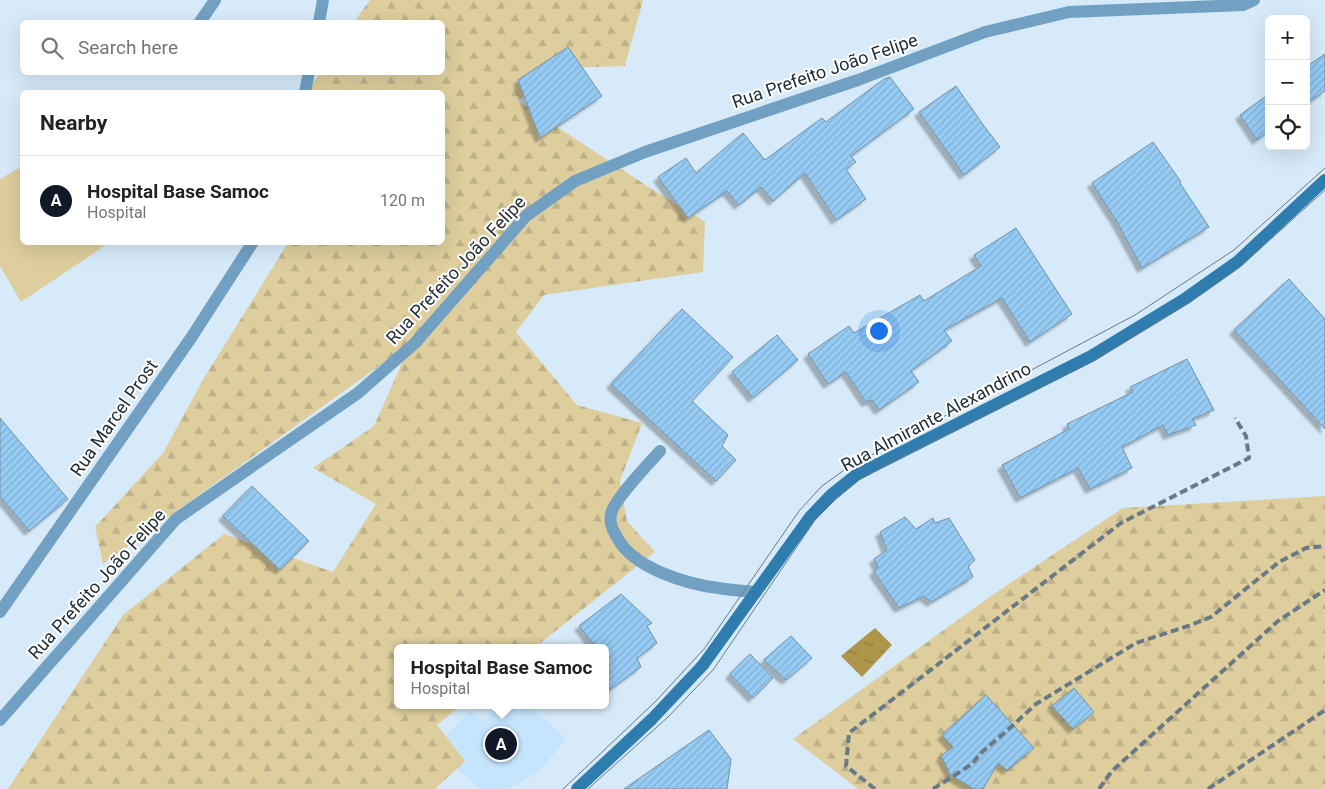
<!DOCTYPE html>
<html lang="en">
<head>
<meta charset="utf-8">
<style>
  :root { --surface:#fff; --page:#f2f2f2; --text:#222; --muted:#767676; --line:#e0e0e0; --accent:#111827 }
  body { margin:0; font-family:Roboto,sans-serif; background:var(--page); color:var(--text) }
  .controls { position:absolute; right:15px; top:15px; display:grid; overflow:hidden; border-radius:8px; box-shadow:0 5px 20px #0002 }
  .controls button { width:45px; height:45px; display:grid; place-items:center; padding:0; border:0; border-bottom:1px solid var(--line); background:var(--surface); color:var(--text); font:25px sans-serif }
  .you { position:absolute; left:878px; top:330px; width:18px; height:18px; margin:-12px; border:4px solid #fff; border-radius:50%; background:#1a73e8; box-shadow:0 0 0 8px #1a73e833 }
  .badge { display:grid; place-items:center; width:32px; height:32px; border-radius:50%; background:var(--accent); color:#fff; font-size:16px; font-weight:700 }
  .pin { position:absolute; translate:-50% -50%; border:2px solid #fff; box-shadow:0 1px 5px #0006 }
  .popup { position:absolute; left:394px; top:644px; width:215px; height:65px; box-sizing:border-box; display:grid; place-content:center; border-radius:8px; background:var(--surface); filter:drop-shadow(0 1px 4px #0005); font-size:16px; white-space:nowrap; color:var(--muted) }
  .popup b { font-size:19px; color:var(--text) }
  .popup::after { content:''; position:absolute; left:50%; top:100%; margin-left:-10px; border:10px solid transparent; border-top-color:var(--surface) }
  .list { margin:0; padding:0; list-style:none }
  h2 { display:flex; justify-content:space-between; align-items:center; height:65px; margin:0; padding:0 20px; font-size:21px }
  h2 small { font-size:16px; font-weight:400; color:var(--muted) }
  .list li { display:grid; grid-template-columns:32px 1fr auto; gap:15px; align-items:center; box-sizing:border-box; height:90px; padding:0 20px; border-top:1px solid var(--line) }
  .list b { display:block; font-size:19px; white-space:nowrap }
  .list p { margin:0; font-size:16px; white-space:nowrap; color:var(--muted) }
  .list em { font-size:16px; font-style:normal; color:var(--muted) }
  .icon { flex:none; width:28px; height:28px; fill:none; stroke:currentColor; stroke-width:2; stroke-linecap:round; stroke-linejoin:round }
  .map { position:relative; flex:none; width:1325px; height:789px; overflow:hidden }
  .search { position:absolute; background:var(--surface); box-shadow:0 5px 20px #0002; left:20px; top:20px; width:425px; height:55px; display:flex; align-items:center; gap:12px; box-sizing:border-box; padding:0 18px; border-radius:8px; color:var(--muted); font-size:19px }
  .panel { position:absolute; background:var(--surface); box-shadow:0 5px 20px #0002; left:20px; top:90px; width:425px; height:155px; border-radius:8px }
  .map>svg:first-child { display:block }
</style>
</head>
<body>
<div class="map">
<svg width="1325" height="789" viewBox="0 0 1325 789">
  <defs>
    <pattern id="forest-firs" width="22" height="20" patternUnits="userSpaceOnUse" patternTransform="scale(1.25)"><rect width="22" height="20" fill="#dece9d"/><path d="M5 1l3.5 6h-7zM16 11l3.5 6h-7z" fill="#beb188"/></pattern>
    <pattern id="water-ripples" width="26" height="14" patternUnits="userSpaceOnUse" patternTransform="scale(1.25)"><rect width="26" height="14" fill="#ad9549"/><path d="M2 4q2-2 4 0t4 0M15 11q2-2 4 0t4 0" fill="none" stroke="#8c7a3e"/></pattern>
    <pattern id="building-hatch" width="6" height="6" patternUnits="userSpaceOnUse" patternTransform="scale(1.25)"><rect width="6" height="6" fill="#96cbf4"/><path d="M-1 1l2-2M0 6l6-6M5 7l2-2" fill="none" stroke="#81afd2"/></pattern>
    <filter id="shadow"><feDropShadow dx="-4.5" dy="4.5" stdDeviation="1" flood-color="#0004"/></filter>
  </defs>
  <rect width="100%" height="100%" fill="#d6eaf9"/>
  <polygon fill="#c5e5fe" points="499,705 528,705 567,739 536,774 508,789 480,789 435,749 470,710 484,722"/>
  <g fill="url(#forest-firs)">
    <polygon points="370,0 643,0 625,66 564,68 518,101 647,186 705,222 703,272 544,295 516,332 577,405 642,423 620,481 627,521 655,552 534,648 397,648 397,705 462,705 437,725 465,761 435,789 8,789 123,615 224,534 333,572 376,504 313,468 374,426 411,343 103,564 95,527 163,453 204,378 288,243 442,242 442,92 312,92 311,86 320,73 442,72 442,22 354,22"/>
    <polygon points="1325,496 1325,789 858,789 793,739 991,596 1123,508"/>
  </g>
  <polygon fill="#dece9d" points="22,166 22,242 109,243 21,302 0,266 0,179"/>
  <polygon fill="url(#water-ripples)" points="875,628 892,645 862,677 841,656"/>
  <g fill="url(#building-hatch)" stroke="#7291a8" filter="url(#shadow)">
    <polygon points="568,47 602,96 540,138 518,80"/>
    <polygon points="1325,54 1325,91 1306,104 1306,67"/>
    <polygon points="890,77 914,109 851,156 856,162 846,169 866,199 836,220 805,173 773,201 761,187 739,205 727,191 688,218 658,177 686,158 696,173 743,133 765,160 822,118 826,122 884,79"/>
    <polygon points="956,86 984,126 1000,147 964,175 919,112"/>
    <polygon points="1269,94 1269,131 1257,140 1240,115"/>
    <polygon points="1153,142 1181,182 1180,183 1209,227 1142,268 1117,222 1092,183"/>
    <polygon points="1016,228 1072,314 1030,342 1002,298 944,330 952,341 911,371 919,382 879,410 872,400 866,402 846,372 828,384 808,354 849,326 854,333 920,295 924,301 981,266 974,255"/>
    <polygon points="1289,279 1325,319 1325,429 1234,330"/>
    <polygon points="682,309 733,357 692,401 728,435 722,446 736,460 716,481 611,384"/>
    <polygon points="777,335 798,360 753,398 732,372"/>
    <polygon points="1187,359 1214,410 1192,419 1196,425 1168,435 1163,425 1122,447 1132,468 1090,489 1078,468 1020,498 1002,465 1069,429 1067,424 1133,392 1130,387"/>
    <polygon points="0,418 68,499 29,531 0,496"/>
    <polygon points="252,486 309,541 280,570 223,516"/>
    <polygon points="905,517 916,529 933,518 935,523 949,518 975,560 968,566 973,577 931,602 924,596 899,608 874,572 878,567 874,559 887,550 880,532"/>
    <polygon points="621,594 652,623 647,626 657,643 637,658 641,667 605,693 605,648 597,648 579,626"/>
    <polygon points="791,636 812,658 786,680 764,660"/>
    <polygon points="750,654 773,678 753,698 730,674"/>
    <polygon points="1074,688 1094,712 1073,729 1052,706"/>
    <polygon points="986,695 1034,748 1007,770 998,763 983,789 974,789 949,774 949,771 941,756 953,747 942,735"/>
    <polygon points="709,730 731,759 727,789 624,789"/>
  </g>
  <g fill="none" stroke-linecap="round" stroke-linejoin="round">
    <g stroke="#72a0c3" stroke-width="12">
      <polyline points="200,22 215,0"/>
      <path d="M 660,451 C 650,462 613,501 611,514 C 609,524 613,530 618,539 C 634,568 686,584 718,588 C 730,590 743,591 756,592"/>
    </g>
    <g stroke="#72a0c3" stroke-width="12">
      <polyline points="319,22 323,0"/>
      <polyline points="305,92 309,72"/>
      <polyline points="0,612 191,338 253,242"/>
      <polyline points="0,720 176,519 358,393 415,343 526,216 575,181 645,152 858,80 985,32 1069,12 1243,5 1254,0"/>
    </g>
    <polyline stroke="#2f7caf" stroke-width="12" points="577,789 652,719 703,665 810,517 831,495 856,475 1091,356 1186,298 1237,262 1325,180"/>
    <g stroke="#697985" stroke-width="1">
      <polyline points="563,789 656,701 704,649 799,511 822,486 847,468 1135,315 1234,250 1325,168"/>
      <polyline points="588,789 668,717 713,670 815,520 835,500 859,480 892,462 1094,361 1189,303 1240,267 1325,190"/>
    </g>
    <g stroke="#697985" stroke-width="4" stroke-dasharray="8 4" stroke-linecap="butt">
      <polyline points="875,789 846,766 849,733 1121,523 1249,458 1246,436 1235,418"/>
      <polyline points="933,789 972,764 981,753 1011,727 1036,704 1136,643 1188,626 1211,617 1279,562 1306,548 1325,546"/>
      <polyline points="1099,789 1112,771 1278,621 1325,590"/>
      <polyline points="1208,789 1325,710"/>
    </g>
  </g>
  <g text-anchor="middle" stroke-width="4" stroke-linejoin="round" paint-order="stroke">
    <g font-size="18" fill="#212e37" stroke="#fff">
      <text transform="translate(825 71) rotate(-19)" y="6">Rua Prefeito João Felipe</text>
      <text transform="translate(456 270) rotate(-47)" y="6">Rua Prefeito João Felipe</text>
      <text transform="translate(936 417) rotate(-28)" y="6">Rua Almirante Alexandrino</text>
      <text transform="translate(114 418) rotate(-55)" y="6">Rua Marcel Prost</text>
      <text transform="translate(97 584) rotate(-48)" y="6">Rua Prefeito João Felipe</text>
    </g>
  </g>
</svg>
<div class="controls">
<button>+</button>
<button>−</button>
<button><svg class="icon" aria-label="locate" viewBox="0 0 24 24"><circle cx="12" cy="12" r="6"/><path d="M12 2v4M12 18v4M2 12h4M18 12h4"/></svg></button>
</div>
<div class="you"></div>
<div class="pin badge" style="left:501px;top:744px">A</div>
<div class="popup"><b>Hospital Base Samoc</b>Hospital</div>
<div class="search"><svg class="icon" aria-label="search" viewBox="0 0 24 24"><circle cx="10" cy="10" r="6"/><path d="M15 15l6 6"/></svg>Search here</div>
<section class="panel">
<h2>Nearby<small></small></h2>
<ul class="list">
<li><span class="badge">A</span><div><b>Hospital Base Samoc</b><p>Hospital</p></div><em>120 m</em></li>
</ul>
</section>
</div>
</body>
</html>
